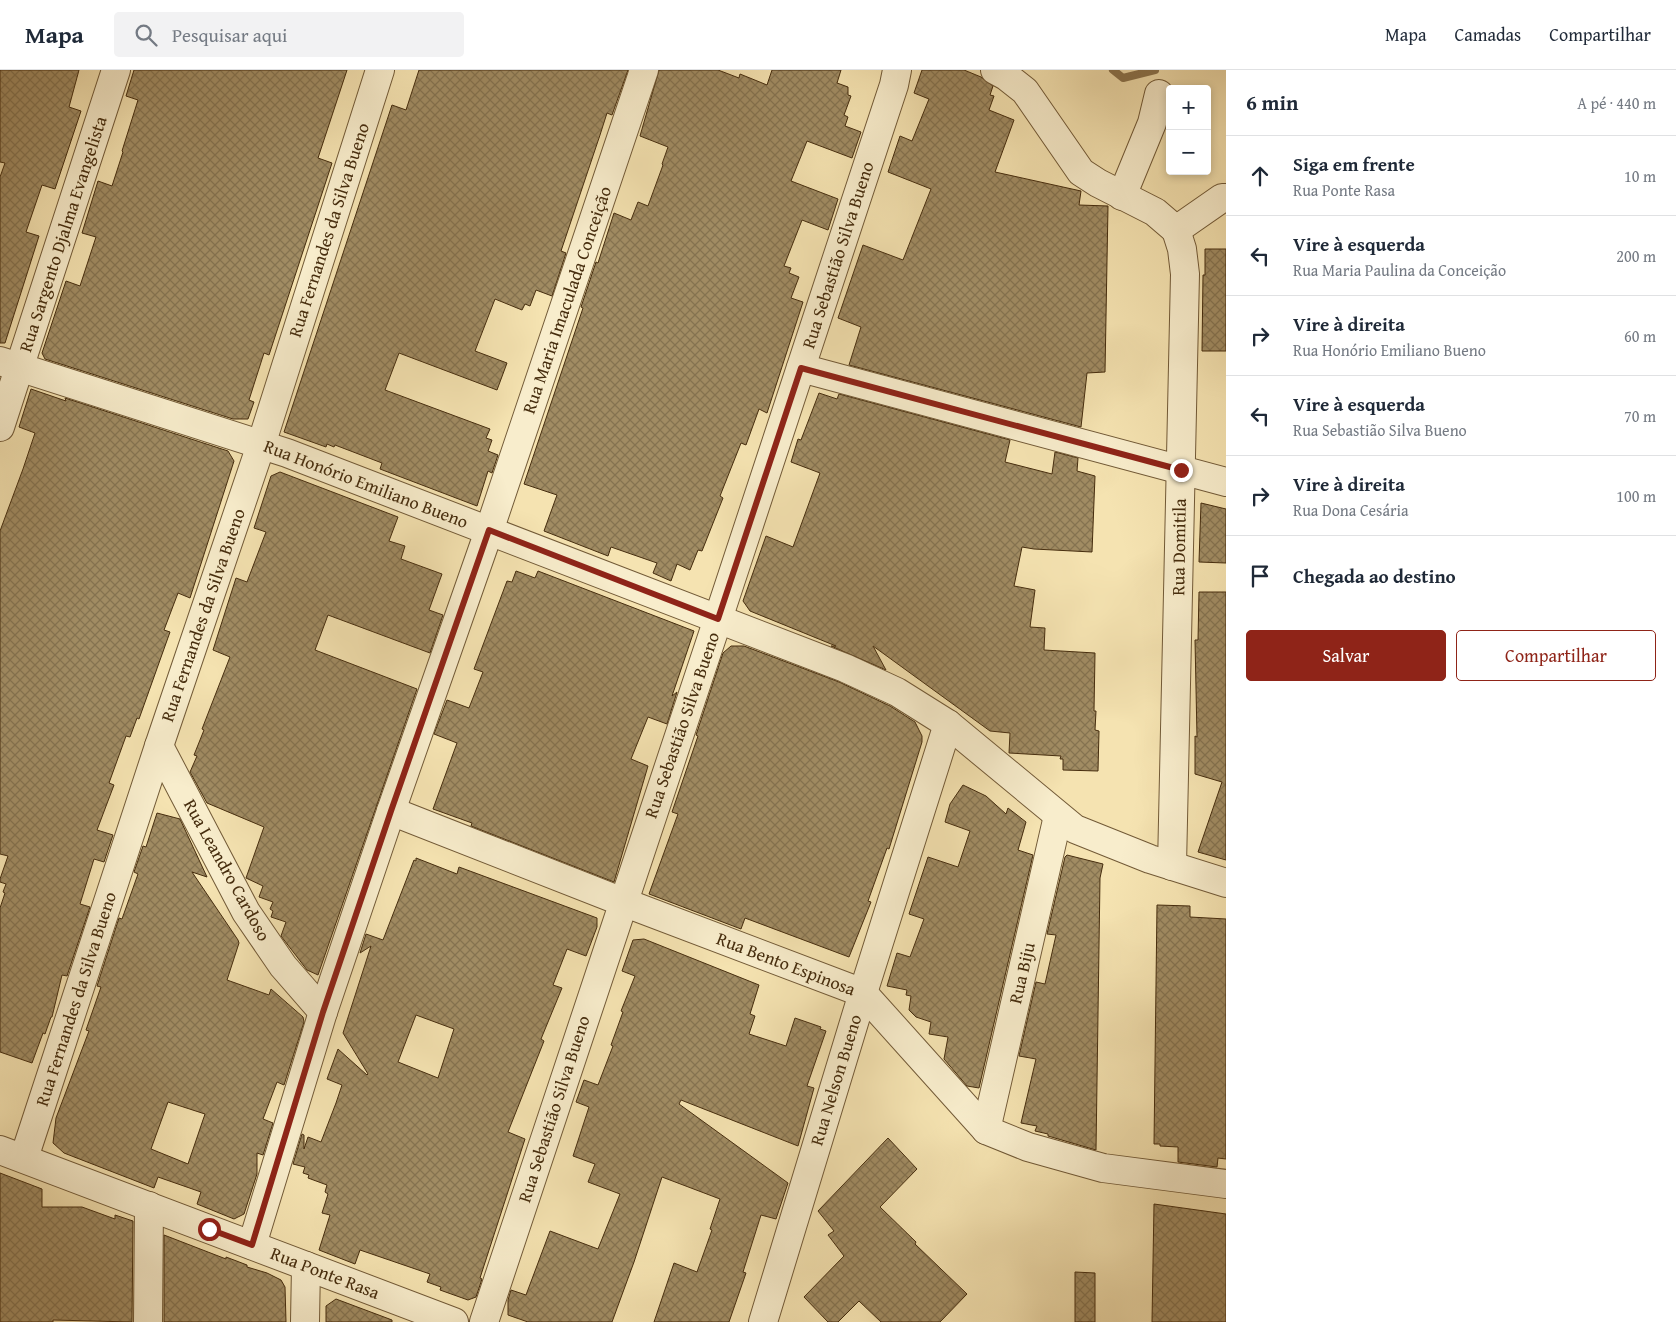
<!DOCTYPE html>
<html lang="pt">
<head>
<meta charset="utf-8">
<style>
  :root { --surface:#fff; --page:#f2f2f3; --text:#1f2937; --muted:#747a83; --line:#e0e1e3; --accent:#8f2418 }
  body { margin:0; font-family:"Gentium Book Plus",serif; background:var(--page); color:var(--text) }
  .controls { position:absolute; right:15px; top:15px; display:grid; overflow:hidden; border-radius:5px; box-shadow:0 2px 8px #0003 }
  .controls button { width:45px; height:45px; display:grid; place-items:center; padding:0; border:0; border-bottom:1px solid var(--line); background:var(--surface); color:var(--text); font:25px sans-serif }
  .stop { position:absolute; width:15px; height:15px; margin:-11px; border:4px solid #8f2418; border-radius:50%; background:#fff }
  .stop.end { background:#8f2418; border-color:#fff; box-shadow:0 1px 5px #0008 }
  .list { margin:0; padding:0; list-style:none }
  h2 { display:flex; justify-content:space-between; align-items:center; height:65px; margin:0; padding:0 20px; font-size:21px }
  h2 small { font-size:16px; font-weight:400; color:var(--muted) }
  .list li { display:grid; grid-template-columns:32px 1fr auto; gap:15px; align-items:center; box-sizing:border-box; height:80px; padding:0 20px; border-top:1px solid var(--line) }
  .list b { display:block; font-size:19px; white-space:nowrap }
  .list p { margin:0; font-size:16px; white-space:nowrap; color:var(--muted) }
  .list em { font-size:16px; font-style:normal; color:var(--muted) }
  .actions { display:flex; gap:10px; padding:15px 20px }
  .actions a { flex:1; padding:11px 0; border:1px solid var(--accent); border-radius:5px; text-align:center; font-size:18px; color:var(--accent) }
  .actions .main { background:var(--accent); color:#fff }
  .icon { flex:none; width:28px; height:28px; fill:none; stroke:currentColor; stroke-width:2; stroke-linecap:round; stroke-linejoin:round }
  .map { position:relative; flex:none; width:1226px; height:1252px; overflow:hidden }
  header { display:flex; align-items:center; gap:30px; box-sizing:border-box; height:70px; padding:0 25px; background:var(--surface); border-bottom:1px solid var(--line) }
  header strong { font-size:24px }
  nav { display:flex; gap:28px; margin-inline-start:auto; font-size:18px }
  .search { width:350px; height:45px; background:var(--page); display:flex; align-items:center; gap:12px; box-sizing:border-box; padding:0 18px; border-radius:5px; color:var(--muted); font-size:19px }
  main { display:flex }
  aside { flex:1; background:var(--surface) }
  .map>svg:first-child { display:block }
</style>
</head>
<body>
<header>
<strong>Mapa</strong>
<div class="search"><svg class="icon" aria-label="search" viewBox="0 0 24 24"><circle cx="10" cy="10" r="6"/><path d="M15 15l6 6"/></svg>Pesquisar aqui</div>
<nav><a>Mapa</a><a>Camadas</a><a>Compartilhar</a></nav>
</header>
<main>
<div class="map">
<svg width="1226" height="1252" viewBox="0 0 1226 1252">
  <defs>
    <pattern id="building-cross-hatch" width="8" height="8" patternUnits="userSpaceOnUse" patternTransform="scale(1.25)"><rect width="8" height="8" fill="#a18c63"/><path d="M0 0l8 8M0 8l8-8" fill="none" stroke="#857350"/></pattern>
  </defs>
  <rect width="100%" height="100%" fill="#f5e3b1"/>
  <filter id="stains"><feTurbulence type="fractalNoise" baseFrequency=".004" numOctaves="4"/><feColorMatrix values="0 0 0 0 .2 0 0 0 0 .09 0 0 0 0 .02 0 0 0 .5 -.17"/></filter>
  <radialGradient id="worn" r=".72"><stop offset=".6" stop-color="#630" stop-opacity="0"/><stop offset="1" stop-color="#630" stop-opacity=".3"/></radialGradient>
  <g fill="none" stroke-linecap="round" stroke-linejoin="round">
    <polyline stroke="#8c754f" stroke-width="8" points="1113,0 1123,8 1155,0"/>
  </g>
  <g fill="url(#building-cross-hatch)" stroke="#462d0e" fill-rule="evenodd">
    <polygon points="0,0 79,0 69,37 81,41 55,119 42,115 26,162 39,166 5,273 0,273 0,107 5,93 0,92"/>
    <polygon points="134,0 347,0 318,88 332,93 269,285 264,283 249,330 254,332 248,349 233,349 45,289 42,283 66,211 80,216 96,167 82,163 98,111 112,116 123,82 122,81 138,30 126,26"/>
    <polygon points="419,0 628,0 612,45 607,43 600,65 561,181 566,183 552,226 536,220 530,236 525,234 522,240 495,229 475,281 507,293 497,320 399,283 385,320 490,359 486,368 492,370 488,381 498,385 492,403 488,401 477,436 380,399 382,393 335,375 334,377 327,374 326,377 284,362 392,35 406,40"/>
    <polygon points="659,0 718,0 739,8 740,4 767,15 772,0 841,0 837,13 848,17 848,25 851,26 844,45 848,47 845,56 861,62 852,88 807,71 791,111 838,129 828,160 802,150 784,196 791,198 789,203 799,207 791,228 803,232 767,343 759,339 746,375 741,373 720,426 723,428 702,481 698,480 690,500 677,494 671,511 653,503 657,493 611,477 608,486 544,461 557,425 524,414 583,238 581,237 596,192 598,193 614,143 631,150 638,132 648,136 663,95 662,94 668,77 640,66"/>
    <polygon points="922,0 964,0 981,7 993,16 990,25 994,26 989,40 1014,50 995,102 1081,121 1079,135 1108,136 1105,302 1087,303 1081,357 849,295 861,257 838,248 863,175 903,190 931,119 888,102 900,66 912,71 929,29 914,23"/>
    <polygon points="1205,179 1226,179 1226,281 1202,281 1203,205 1205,205"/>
    <polygon points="31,319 66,331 65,328 228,381 234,391 190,528 178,523 164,560 170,562 139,649 137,648 130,667 126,666 109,713 114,715 97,760 113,765 104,792 94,789 80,834 90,837 67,906 62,905 52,947 51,947 45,964 43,963 32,993 0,982 0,838 5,823 3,822 6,814 0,812 0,809 8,786 0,784 0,461 23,399 35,363 19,357"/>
    <polygon points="819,323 837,329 839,324 1010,370 1005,392 1052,404 1055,382 1078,388 1077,401 1095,406 1092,482 1034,479 1022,477 1014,516 1035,520 1030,557 1045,558 1044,580 1095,583 1094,641 1096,641 1095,660 1099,661 1098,701 1063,700 1063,689 1060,689 1061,686 1009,683 1010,663 990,661 873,576 886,600 831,576 836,576 750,541 743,531 766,466 793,477 820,403 791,392 798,369 801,370"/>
    <polygon points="280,402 398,447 389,471 405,476 401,489 442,504 429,540 443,545 430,583 328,545 315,580 417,619 318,905 307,900 281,866 286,852 271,847 273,841 270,839 273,832 259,827 263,816 246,808 264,757 207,733 190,702 197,686 194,685 204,660 202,659 230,587 213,580 236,508 247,512 266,462 254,458 271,406"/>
    <polygon points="1201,433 1226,439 1226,493 1199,492"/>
    <polygon points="516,501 535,508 538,501 694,561 672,626 677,622 667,654 648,647 631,689 648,696 614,812 471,756 472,753 433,739 457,673 434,664 447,630 469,638 483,602 474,599 507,511 512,512"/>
    <polygon points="1199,522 1226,522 1226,790 1198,782 1222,712 1195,704 1195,666 1197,667 1195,570 1198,570"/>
    <polygon points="731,576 744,576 839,612 890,636 915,652 922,666 922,672 889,779 887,778 868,831 871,832 849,887 745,848 741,859 649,824 678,744 672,742 698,666 696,665 723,583"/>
    <polygon points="963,715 986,726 1006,744 1008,738 1026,752 1018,780 1033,785 979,1018 967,1016 944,989 948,967 929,964 931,952 916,947 909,940 911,926 906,925 907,920 887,916 897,883 910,887 924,849 909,844 928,787 958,797 970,761 945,752 950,734"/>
    <path d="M 157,743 L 180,749 L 207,807 L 192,802 L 238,870 L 239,873 L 227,910 L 269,925 L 271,919 L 303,947 L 304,952 L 284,1015 L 277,1012 L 263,1049 L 273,1053 L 263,1085 L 257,1083 L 257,1104 L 244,1144 L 234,1149 L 197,1134 L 201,1122 L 158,1107 L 154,1118 L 64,1083 L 53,1073 L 56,1048 L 89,961 L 86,960 L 101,917 L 97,916 L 119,848 L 122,849 L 138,804 L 134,802 L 143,776 L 146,777 ZM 168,1032 L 205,1044 L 188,1094 L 151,1079 Z"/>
    <polygon points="1067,785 1103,794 1100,808 1096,1080 1048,1066 1048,1064 1035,1061 1037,1056 1021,1053 1036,989 1019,986 1036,912 1045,914 1056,865 1047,864 1065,787"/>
    <path d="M 416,788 L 457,804 L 459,797 L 597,848 L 597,857 L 586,886 L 567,879 L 553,915 L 562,918 L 541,969 L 544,971 L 508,1062 L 525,1069 L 480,1208 L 482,1209 L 476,1227 L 468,1230 L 440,1220 L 441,1217 L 427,1212 L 430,1204 L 360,1180 L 355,1194 L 319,1180 L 330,1145 L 322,1143 L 328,1124 L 325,1122 L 327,1115 L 308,1108 L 309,1105 L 303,1103 L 305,1097 L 293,1094 L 302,1064 L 304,1065 L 304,1079 L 308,1067 L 321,1072 L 336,1033 L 342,1015 L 327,1009 L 338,979 L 367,1005 L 368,1004 L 343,963 L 371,876 L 360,883 L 366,864 L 383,870 L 414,790 L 416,791 ZM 416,945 L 454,959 L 438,1008 L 398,992 Z"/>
    <polygon points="1157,835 1190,836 1190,847 1226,849 1226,1089 1218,1088 1217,1097 1178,1092 1178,1077 1160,1076 1160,1074 1154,1074"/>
    <polygon points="644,869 759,915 750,944 755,946 749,964 786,976 795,948 821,957 820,959 826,961 807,1016 814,1018 798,1076 681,1030 679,1034 788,1113 776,1149 761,1145 743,1202 746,1203 729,1252 654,1252 674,1193 697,1202 712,1160 710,1159 720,1129 662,1107 634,1192 612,1252 528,1252 508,1245 508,1230 511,1220 526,1225 550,1161 598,1179 620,1124 588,1112 595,1094 573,1086 589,1037 576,1032 584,1010 598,1015 613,976 611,975 623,942 621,941 635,906 622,901 633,870"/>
    <polygon points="888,1068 917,1099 880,1137 916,1172 915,1174 967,1224 940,1252 881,1252 859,1231 838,1252 828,1252 804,1227 844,1186 828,1165 834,1161 818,1141"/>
    <polygon points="0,1103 42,1119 42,1137 82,1137 115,1149 115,1145 133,1151 132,1252 53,1250 53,1252 0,1252"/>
    <polygon points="1154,1134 1226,1144 1226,1252 1152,1252"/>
    <polygon points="164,1165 226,1189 226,1187 247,1195 247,1197 267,1203 281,1210 285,1217 286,1252 164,1252"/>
    <polygon points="1075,1202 1095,1203 1095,1252 1075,1252"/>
    <polygon points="336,1229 392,1250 392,1252 326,1252 326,1236"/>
  </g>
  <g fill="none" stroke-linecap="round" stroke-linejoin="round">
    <defs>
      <g id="minor">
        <polyline points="995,0 1006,6 1025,21 1081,102 1098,113 1155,142 1176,160"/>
        <polyline points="1122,126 1152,53 1159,24"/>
        <polyline points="1176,160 1222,128 1226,128"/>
        <polyline points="0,291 287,383 845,598 897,622 948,654 1075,759 1150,789 1226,813"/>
        <polyline points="801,298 1226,412"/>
        <polyline points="0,357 116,0"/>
        <polyline points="159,676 246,842 283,896 323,942"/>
        <polyline points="391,741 623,832 863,923 986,1060 1028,1077 1103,1098 1226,1114"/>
        <polyline points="1172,796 1185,204 1182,179 1176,160"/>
        <polyline points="986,1060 1058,746"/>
        <polyline points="0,1080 454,1252"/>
        <polyline points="24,1088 159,676 261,375 380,0"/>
        <polyline points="252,1175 323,942 391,741 489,461 644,0"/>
        <polyline points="148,1252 149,1136"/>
        <polyline points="305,1252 306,1196"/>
        <polyline points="484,1252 718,549 894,15 897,0"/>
        <polyline points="763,1252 863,923 948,654"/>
      </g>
    </defs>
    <use href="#minor" stroke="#725a37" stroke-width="30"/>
    <use href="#minor" stroke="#f8edcc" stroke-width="28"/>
  </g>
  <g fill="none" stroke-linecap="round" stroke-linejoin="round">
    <polyline stroke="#8f2418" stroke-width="6" points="209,1159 252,1175 323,942 391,741 489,460 718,549 801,298 1181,400"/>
  </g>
  <g text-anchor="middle" stroke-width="5" stroke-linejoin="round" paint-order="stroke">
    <g font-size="18" fill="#462d0e" stroke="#f8edcc">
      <text transform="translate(329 160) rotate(-72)" y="6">Rua Fernandes da Silva Bueno</text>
      <text transform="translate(63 164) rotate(-72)" y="6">Rua Sargento Djalma Evangelista</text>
      <text transform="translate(838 185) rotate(-72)" y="6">Rua Sebastião Silva Bueno</text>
      <text transform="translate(567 230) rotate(-71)" y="6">Rua Maria Imaculada Conceição</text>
      <text transform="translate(366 414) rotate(21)" y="6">Rua Honório Emiliano Bueno</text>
      <text transform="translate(1179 477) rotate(-89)" y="6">Rua Domitila</text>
      <text transform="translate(203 545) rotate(-71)" y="6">Rua Fernandes da Silva Bueno</text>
      <text transform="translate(682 655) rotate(-71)" y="6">Rua Sebastião Silva Bueno</text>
      <text transform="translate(227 800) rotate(61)" y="6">Rua Leandro Cardoso</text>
      <text transform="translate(786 894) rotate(21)" y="6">Rua Bento Espinosa</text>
      <text transform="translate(1022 903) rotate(-77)" y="6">Rua Biju</text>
      <text transform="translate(76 929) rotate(-72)" y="6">Rua Fernandes da Silva Bueno</text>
      <text transform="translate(836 1010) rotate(-73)" y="6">Rua Nelson Bueno</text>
      <text transform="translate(554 1039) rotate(-72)" y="6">Rua Sebastião Silva Bueno</text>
      <text transform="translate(325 1203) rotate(21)" y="6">Rua Ponte Rasa</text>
    </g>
  </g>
  <rect width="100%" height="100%" filter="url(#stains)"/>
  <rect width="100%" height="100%" fill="url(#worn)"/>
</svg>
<div class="controls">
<button>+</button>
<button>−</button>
</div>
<div class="stop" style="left:209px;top:1159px"></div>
<div class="stop end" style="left:1181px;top:400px"></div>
</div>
<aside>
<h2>6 min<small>A pé · 440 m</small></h2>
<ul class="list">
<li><svg class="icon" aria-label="ahead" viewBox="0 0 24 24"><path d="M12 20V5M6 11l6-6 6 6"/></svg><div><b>Siga em frente</b><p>Rua Ponte Rasa</p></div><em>10 m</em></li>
<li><svg class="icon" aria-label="left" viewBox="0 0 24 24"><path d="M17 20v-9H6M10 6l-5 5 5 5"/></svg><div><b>Vire à esquerda</b><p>Rua Maria Paulina da Conceição</p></div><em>200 m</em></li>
<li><svg class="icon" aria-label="right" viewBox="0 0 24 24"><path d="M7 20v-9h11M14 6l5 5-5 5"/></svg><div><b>Vire à direita</b><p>Rua Honório Emiliano Bueno</p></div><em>60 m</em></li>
<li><svg class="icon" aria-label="left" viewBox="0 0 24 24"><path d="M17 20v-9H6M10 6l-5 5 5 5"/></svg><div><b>Vire à esquerda</b><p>Rua Sebastião Silva Bueno</p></div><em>70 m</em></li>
<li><svg class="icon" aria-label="right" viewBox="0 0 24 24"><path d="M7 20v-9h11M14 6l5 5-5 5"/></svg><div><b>Vire à direita</b><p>Rua Dona Cesária</p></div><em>100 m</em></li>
<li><svg class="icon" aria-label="arrive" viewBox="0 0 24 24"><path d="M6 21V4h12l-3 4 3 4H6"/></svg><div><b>Chegada ao destino</b></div></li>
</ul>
<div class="actions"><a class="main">Salvar</a><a>Compartilhar</a></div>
</aside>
</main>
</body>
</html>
